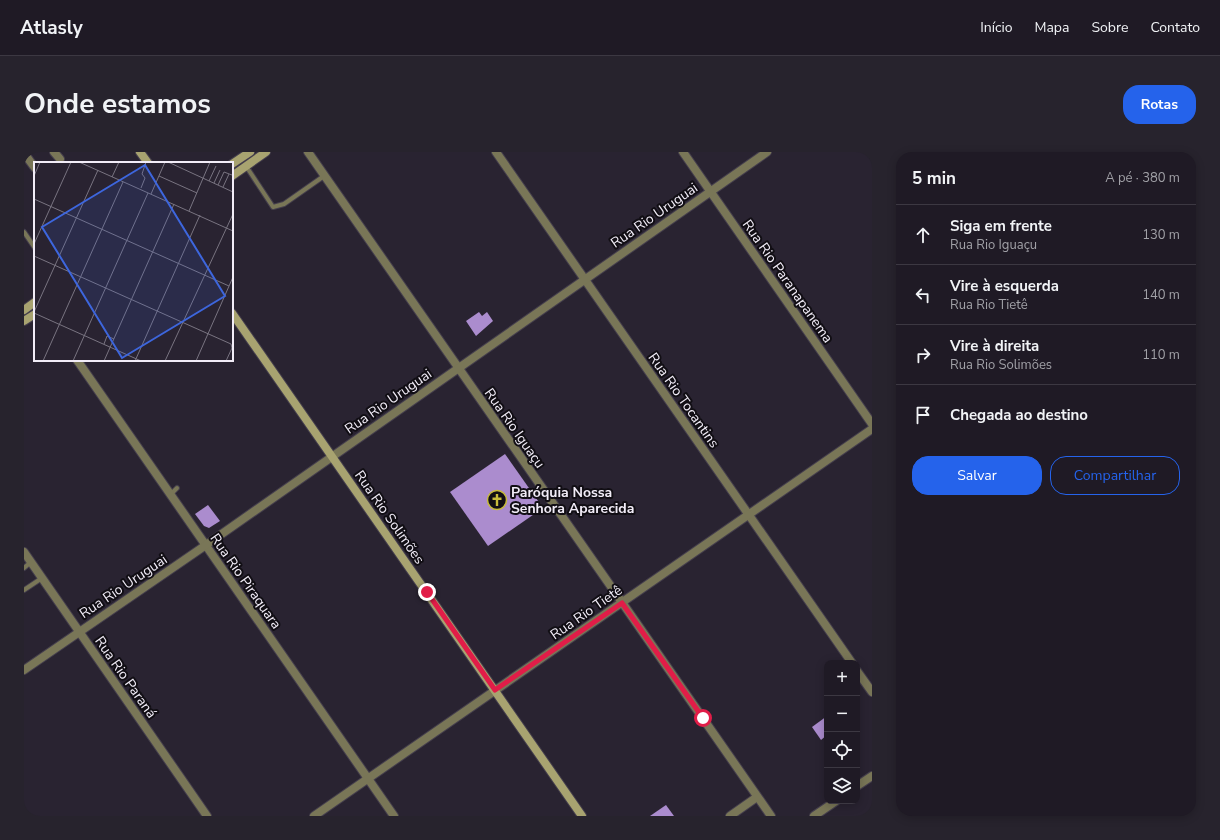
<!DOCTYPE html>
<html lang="pt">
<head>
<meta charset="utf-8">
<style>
  :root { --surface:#1f1a25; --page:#27232d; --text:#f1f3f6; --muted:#a1a1a7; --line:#3c3842; --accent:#2563eb }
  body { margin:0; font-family:"Nunito Sans",sans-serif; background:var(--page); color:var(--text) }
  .controls { position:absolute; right:12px; bottom:12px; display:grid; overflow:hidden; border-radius:8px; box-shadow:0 2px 10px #0003 }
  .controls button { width:36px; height:36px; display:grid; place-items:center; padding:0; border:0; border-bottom:1px solid var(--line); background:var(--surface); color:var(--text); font:20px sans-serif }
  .stop { position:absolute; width:12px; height:12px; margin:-9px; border:3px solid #e11d48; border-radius:50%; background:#fff }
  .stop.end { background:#e11d48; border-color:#fff; box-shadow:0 1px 4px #0008 }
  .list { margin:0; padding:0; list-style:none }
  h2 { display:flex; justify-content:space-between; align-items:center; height:52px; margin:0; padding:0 16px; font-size:17px }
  h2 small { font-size:13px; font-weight:400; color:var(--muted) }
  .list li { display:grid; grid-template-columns:26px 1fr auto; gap:12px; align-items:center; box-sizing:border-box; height:60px; padding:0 16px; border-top:1px solid var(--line) }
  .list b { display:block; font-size:15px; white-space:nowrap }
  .list p { margin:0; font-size:13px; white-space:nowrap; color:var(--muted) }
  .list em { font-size:13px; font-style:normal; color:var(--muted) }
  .actions { display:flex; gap:8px; padding:12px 16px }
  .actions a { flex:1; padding:9px 0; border:1px solid var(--accent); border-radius:16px; text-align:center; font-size:14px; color:var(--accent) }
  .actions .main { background:var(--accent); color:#fff }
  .icon { flex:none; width:22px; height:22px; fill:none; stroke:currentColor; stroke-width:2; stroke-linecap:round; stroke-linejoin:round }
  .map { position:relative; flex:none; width:848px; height:664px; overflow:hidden; border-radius:16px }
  header { display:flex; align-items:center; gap:24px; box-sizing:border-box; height:56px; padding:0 20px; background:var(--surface); border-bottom:1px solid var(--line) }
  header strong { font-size:19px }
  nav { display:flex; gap:22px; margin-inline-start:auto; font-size:14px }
  .intro { display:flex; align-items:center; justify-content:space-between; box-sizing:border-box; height:96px; padding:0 24px }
  h1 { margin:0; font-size:28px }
  .button { padding:10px 18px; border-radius:16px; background:var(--accent); color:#fff; font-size:14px; font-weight:700 }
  main { display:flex; gap:24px; padding:0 24px }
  aside { flex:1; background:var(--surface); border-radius:16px; box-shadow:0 2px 10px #0003 }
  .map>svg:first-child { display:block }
</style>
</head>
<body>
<header>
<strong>Atlasly</strong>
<nav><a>Início</a><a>Mapa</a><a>Sobre</a><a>Contato</a></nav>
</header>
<div class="intro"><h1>Onde estamos</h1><a class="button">Rotas</a></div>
<main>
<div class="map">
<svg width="848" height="664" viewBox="0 0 848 664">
  <rect width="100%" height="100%" fill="#292331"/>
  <g fill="#ab8cce">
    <polygon points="455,160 458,164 463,160 469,169 452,184 442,169"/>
    <polygon points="481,302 519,356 464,394 426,340"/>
    <polygon points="184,353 196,369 185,376 180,374 171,362"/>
    <polygon points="803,564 803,583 797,588 788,575"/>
    <polygon points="642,653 650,664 626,664"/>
  </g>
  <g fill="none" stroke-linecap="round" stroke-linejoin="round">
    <defs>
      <g id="lane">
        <polyline points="222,14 249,55 260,52 300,24"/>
        <polyline points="0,80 11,96"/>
        <polyline points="147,342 153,336"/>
        <polyline points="0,416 7,410"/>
        <polyline points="0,438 18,426"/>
      </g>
      <g id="street">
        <polyline points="30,0 36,7"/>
        <polyline points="284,0 747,664"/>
        <polyline points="472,0 828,511"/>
        <polyline points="659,0 848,272"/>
        <polyline points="847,0 848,2"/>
        <polyline points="0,1 11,16"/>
        <polyline points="53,208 370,664"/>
        <polyline points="0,400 183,664"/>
        <polyline points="0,518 182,393 743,0"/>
        <polyline points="833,519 848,540"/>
        <polyline points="833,634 848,624"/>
        <polyline points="290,664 848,277"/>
        <polyline points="706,664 733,645"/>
        <polyline points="790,664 812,649"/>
      </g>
      <g id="secondary">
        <polyline points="116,0 124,11"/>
        <polyline points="208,12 226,0"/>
        <polyline points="208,24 242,0"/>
        <polyline points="0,158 11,150"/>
        <polyline points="208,161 558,664"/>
        <polyline points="0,169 11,162"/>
      </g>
    </defs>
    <use href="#lane" stroke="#453f4d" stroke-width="6"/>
    <use href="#street" stroke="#453f4d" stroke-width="10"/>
    <use href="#secondary" stroke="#453f4d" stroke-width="10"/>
    <use href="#lane" stroke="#797657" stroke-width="4"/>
    <use href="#street" stroke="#797657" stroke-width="8"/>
    <use href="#secondary" stroke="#a8a370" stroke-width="8"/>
  </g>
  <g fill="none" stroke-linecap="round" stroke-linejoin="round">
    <polyline stroke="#e11d48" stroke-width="5" points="403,440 471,538 598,451 679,566"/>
  </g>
  <defs>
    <symbol id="church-ring" viewBox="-11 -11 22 22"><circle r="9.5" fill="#110e14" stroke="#c8bb3b" stroke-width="1.5"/><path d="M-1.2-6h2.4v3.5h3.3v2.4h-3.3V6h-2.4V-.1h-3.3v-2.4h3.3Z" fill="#c8bb3b"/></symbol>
  </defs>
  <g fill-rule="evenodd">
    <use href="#church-ring" x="462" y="337" width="22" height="22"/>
  </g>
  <g text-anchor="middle" stroke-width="4" stroke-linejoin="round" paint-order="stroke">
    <g font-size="14" fill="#f2edf8" stroke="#110e14">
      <text transform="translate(630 63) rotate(-35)" y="5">Rua Rio Uruguai</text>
      <text transform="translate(764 129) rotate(55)" y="5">Rua Rio Paranapanema</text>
      <text transform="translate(660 248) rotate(55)" y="5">Rua Rio Tocantins</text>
      <text transform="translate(364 249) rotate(-35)" y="5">Rua Rio Uruguai</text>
      <text transform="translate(491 276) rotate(55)" y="5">Rua Rio Iguaçu</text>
      <text transform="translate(366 365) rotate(55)" y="5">Rua Rio Solimões</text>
      <text transform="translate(222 429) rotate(55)" y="5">Rua Rio Piraquara</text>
      <text transform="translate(99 434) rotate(-34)" y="5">Rua Rio Uruguai</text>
      <text transform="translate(562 460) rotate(-35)" y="5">Rua Rio Tietê</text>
      <text transform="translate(102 525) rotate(55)" y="5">Rua Rio Paraná</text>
    </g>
    <g font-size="14" font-weight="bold" fill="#f2edf8" stroke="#110e14" text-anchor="start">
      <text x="487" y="345">Paróquia Nossa<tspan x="487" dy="16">Senhora Aparecida</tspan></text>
    </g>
  </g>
  <g transform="translate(10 10)">
    <rect width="199" height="199" fill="#292331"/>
    <path fill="none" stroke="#797481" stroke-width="1" d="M 45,0 L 199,69M 134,0 L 199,30M 0,14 L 6,0M 125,14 L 163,31M 78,15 L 85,0M 175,19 L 182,4M 180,21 L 186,8M 184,23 L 190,10 L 198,13M 189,25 L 195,12M 107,26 L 111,16 L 108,12 L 112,0M 117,32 L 131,0M 0,37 L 195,124M 155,49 L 176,0M 0,82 L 37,0M 0,94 L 197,182 L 198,186 L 192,199M 0,150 L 64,8M 0,151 L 107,199M 70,182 L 73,174 L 80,177M 9,199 L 89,20M 39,199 L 114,31M 70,199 L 140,42M 101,199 L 166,53M 131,199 L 199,52M 162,199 L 199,115"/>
    <path fill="#3d66dd" fill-opacity="0.15" stroke="#3d66dd" stroke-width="2" d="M 111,3 L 191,134 L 88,196 L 8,65 Z"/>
    <rect width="199" height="199" fill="none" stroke="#f2edf8" stroke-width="2"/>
  </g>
</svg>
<div class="controls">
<button>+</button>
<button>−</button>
<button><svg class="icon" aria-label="locate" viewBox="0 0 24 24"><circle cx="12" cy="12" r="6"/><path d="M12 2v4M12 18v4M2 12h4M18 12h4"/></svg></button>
<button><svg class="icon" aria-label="layers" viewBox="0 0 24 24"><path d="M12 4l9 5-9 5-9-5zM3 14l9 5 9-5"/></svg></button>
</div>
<div class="stop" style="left:679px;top:566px"></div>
<div class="stop end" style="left:403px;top:440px"></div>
</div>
<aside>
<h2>5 min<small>A pé · 380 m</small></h2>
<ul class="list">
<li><svg class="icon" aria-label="ahead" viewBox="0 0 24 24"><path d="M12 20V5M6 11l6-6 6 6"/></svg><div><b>Siga em frente</b><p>Rua Rio Iguaçu</p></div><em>130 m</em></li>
<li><svg class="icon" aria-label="left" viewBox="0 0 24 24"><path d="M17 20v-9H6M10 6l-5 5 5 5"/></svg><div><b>Vire à esquerda</b><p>Rua Rio Tietê</p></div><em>140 m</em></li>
<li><svg class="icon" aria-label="right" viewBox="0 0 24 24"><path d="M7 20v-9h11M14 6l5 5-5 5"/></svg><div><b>Vire à direita</b><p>Rua Rio Solimões</p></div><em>110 m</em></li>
<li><svg class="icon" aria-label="arrive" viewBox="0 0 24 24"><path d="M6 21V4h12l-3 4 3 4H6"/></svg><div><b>Chegada ao destino</b></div></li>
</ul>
<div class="actions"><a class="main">Salvar</a><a>Compartilhar</a></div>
</aside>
</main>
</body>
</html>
